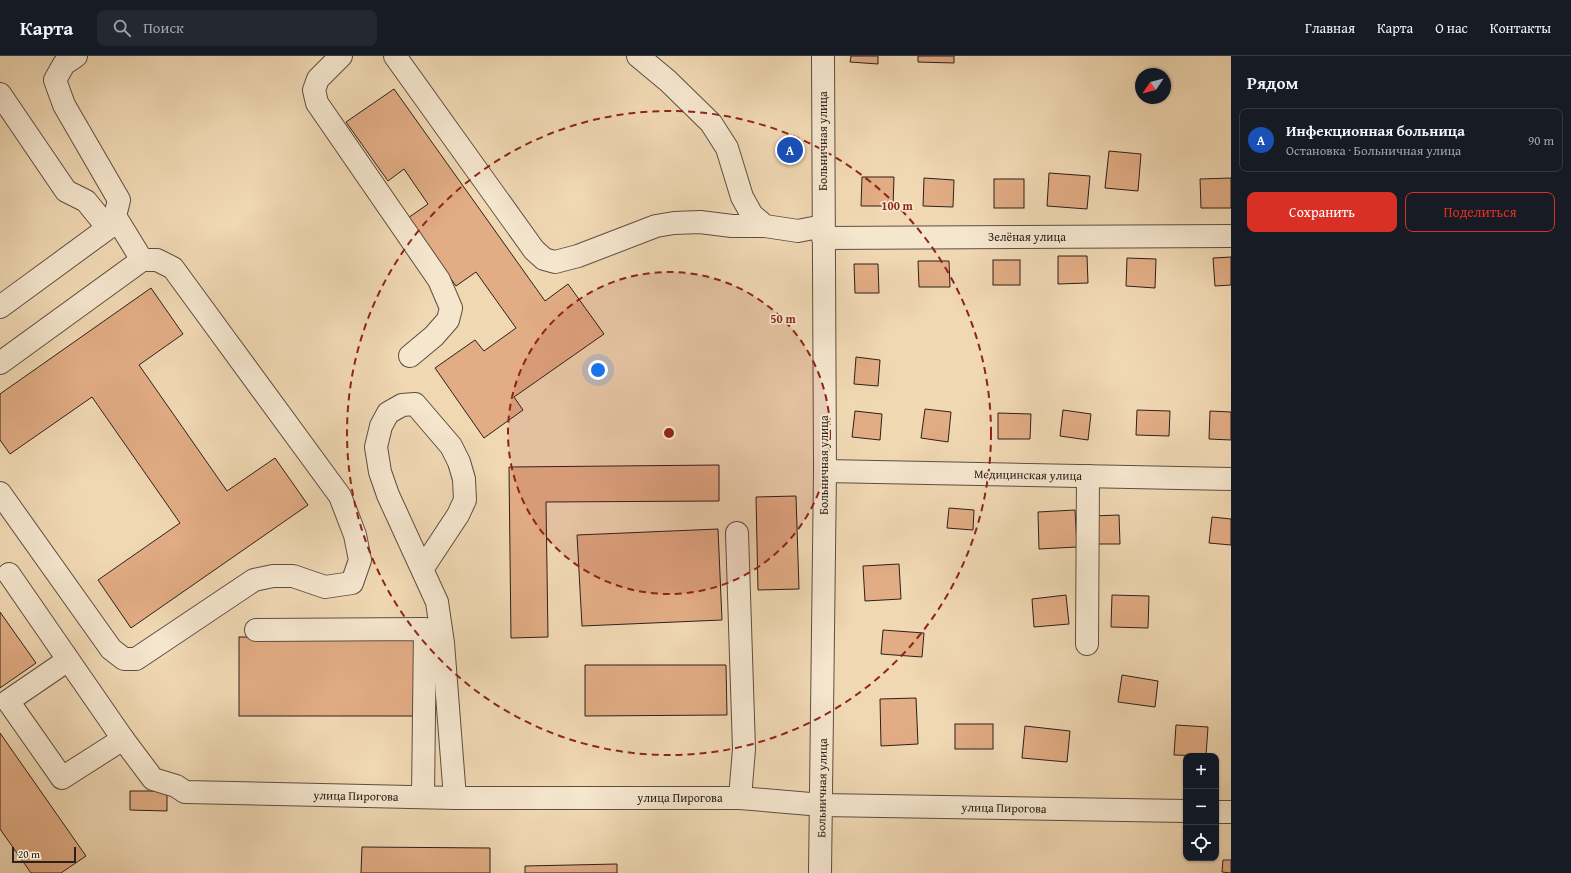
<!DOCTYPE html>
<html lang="ru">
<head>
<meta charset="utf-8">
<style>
  :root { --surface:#171b24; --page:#242831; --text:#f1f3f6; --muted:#9ea1a6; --line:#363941; --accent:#d93025 }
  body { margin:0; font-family:"Gentium Book Plus",serif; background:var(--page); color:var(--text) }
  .controls { position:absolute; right:12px; bottom:12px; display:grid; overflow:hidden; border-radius:8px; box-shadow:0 1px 3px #0004 }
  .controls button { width:36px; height:36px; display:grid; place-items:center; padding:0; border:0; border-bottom:1px solid var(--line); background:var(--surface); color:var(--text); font:20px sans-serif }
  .compass { position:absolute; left:1135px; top:12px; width:36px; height:36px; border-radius:50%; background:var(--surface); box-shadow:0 1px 3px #0004; rotate:235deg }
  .scale { position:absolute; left:12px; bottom:10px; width:64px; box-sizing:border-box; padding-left:4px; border:2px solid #2d201b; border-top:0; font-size:11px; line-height:14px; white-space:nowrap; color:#2d201b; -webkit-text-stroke:3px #f5e6ce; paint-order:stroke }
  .you { position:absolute; left:598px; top:314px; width:14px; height:14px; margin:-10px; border:3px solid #fff; border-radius:50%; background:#1a73e8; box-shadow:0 0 0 6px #1a73e833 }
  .badge { display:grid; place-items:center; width:26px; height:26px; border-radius:50%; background:var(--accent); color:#fff; font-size:13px; font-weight:700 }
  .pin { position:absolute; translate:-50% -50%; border:2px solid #fff; box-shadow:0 1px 4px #0006 }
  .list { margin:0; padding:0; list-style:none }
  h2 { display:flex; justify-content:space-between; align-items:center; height:52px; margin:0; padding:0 16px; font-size:17px }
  h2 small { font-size:13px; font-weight:400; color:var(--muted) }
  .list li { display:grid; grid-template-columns:26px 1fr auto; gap:12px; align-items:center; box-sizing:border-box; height:64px; margin:0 8px 8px; padding:0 8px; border:1px solid var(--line); border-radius:8px }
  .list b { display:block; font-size:15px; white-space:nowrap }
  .list p { margin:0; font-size:13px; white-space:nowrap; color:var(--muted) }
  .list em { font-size:13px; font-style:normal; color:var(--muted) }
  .actions { display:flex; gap:8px; padding:12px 16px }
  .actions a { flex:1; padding:9px 0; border:1px solid var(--accent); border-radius:8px; text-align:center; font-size:14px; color:var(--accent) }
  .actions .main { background:var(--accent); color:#fff }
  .icon { flex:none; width:22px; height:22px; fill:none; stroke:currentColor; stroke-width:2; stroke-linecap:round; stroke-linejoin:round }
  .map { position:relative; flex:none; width:1231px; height:817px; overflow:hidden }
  header { display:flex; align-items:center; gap:24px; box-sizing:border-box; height:56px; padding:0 20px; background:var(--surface); border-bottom:1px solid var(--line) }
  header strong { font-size:19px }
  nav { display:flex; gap:22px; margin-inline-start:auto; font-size:14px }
  .search { width:280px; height:36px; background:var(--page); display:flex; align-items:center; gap:10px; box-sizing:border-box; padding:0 14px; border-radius:8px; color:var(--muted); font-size:15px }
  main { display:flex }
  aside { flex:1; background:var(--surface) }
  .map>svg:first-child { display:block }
</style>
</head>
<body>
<header>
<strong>Карта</strong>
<div class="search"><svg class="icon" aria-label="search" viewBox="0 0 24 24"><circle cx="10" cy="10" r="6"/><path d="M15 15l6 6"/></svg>Поиск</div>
<nav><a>Главная</a><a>Карта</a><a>О нас</a><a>Контакты</a></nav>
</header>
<main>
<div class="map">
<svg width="1231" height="817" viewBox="0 0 1231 817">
  <rect width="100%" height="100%" fill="#f0d8b3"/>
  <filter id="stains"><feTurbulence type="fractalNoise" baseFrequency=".005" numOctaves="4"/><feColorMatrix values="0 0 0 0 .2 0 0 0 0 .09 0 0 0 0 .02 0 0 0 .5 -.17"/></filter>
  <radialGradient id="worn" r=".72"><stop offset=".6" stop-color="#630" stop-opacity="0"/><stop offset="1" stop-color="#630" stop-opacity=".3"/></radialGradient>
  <g fill="#e2ac84" stroke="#2d201b">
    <polygon points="851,0 878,0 878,8 850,6"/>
    <polygon points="918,0 954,0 954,7 918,6"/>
    <polygon points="394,33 545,245 568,228 604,278 514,341 523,354 484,382 435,312 475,284 484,295 516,272 476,216 456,230 408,162 428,148 404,113 388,125 346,66"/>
    <polygon points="1109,95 1141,98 1138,135 1105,132"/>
    <polygon points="1049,117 1090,120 1087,153 1047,150"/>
    <polygon points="862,121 894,121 893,150 861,150"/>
    <polygon points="924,122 954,124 953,151 923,150"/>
    <polygon points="1231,122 1231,152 1201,152 1200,123"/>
    <rect x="994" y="123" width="30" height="29"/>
    <polygon points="1058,200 1087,200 1088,227 1058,228"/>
    <polygon points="1231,201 1231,229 1215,230 1213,202"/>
    <polygon points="1127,202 1156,203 1155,232 1126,230"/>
    <rect x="993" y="204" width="27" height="25"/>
    <polygon points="918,205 949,205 950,231 919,231"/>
    <polygon points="854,208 878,208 879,237 855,237"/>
    <polygon points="151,232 183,278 139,309 227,435 275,402 308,449 131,572 98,524 180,467 92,341 10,398 0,384 0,338"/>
    <polygon points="856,301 880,304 878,330 854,328"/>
    <polygon points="925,353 951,356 948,386 921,382"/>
    <polygon points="1063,354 1091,358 1088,384 1060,380"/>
    <polygon points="1137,354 1170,355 1169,380 1136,379"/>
    <polygon points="855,355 882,358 880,384 852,381"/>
    <polygon points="1210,355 1231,356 1231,384 1209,383"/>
    <polygon points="998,357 1031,358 1030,383 998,383"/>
    <polygon points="719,409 719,445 546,446 548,581 511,582 509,411"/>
    <polygon points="796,440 799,533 758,534 756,441"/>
    <polygon points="949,452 974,454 973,474 947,472"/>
    <polygon points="1075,454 1077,491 1039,493 1038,456"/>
    <polygon points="1119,459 1120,488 1093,488 1092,460"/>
    <polygon points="1212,461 1231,463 1231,489 1209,487"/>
    <polygon points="718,473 722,564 582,570 577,479"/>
    <polygon points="899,508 901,543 865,545 863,510"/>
    <polygon points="1066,539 1069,568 1034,571 1032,543"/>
    <polygon points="1112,539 1149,540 1148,572 1111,571"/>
    <polygon points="0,556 36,607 0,632"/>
    <polygon points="883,574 924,577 922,601 881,598"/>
    <rect x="239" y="581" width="177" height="79"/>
    <polygon points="585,609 726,609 727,659 585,660"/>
    <polygon points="1122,619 1158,625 1155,651 1118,646"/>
    <polygon points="916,642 918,688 881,690 880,643"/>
    <rect x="955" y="668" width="38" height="25"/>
    <polygon points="1176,669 1208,671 1206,700 1174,699"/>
    <polygon points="1025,670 1070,675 1067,706 1022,702"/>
    <polygon points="0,677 86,800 61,817 31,817 0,773"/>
    <polygon points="130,735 167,735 167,755 130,754"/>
    <polygon points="362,791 490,792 490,817 361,817"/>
    <polygon points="1223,804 1231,804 1231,817 1222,816"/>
    <polygon points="617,808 617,817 525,817 525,810"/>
  </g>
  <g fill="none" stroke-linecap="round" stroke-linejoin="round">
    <defs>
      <g id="minor">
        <polyline points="341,0 318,23 314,34 317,47 439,224 451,252 448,264 434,280 410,300"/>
        <polyline points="395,0 534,194 544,203 555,206 578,200 656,170 674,167 700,166 732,170 765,170"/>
        <polyline points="638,0 668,25 711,67 727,92 742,141 752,159 765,170 798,175 823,170"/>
        <polyline points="0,38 66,135 86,145 108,172"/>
        <polyline points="115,160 142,204"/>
        <polyline points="823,182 1231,180"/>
        <polyline points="0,251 108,172 115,160 119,144 64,49 55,24 64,8 76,0"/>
        <polyline points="0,307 142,204 157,204 173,212 340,440 355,479 360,504 352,527 325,531 293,520 273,520 254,524 136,603 124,603 111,593 0,437"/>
        <polyline points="825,415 1231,423"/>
        <polyline points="737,477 744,693 740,742"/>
        <polyline points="423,512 458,459 465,444 464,423 459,406 451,390 415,348 402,349 388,357 381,370 376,391 380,416 388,439 437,546 443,587 455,742"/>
        <polyline points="9,518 123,683 153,723 176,730 185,736 455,742 740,742 822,749 1186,755"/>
        <polyline points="256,574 425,573 423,741"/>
        <polyline points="1087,588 1088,420"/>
        <polyline points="68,604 8,645 62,722 123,683"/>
        <polyline points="1216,756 1231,756"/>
        <polyline points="820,817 825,415 823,0"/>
      </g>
    </defs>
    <use href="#minor" stroke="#5e4e41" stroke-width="24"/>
    <use href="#minor" stroke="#f5e6ce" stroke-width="22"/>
  </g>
  <circle cx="669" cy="377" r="161" fill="#8f2418" fill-opacity=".12"/>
  <g fill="none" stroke="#8f2418" stroke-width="2" stroke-dasharray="7 5">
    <circle cx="669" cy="377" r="161"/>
    <circle cx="669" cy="377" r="322"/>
  </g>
  <g text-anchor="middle" stroke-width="3.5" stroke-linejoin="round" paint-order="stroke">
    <g font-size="12" fill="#2d201b" stroke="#f5e6ce">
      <text transform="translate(823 85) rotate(-90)" y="4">Больничная улица</text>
      <text x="1027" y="185">Зелёная улица</text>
      <text transform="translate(824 409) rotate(-90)" y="4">Больничная улица</text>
      <text transform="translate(1028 419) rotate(1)" y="4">Медицинская улица</text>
      <text transform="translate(822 732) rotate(-89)" y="4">Больничная улица</text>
      <text transform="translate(356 740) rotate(1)" y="4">улица Пирогова</text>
      <text x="680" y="746">улица Пирогова</text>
      <text transform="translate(1004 752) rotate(1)" y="4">улица Пирогова</text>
    </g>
  </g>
  <circle cx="669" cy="377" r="6" fill="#8f2418" stroke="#f5e6ce" stroke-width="2"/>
  <g font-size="12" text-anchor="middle" font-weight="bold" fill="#8f2418" stroke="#f5e6ce" stroke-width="3.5" stroke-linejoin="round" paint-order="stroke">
    <text x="897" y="154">100 m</text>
    <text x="783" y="267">50 m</text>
  </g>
  <rect width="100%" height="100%" filter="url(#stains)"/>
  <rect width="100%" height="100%" fill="url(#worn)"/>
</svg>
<div class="controls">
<button>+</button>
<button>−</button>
<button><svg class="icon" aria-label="locate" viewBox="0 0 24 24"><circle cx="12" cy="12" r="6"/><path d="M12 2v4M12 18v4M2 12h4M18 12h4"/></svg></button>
</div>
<svg class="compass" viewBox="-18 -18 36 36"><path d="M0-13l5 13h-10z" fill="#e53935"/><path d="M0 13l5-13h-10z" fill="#9ea1a6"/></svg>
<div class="scale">20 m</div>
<div class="you"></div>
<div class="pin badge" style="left:790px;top:94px;background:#1a4fb4">A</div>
</div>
<aside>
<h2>Рядом<small></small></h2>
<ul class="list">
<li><span class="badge" style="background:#1a4fb4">A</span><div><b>Инфекционная больница</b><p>Остановка · Больничная улица</p></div><em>90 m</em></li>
</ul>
<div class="actions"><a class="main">Сохранить</a><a>Поделиться</a></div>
</aside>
</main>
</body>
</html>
